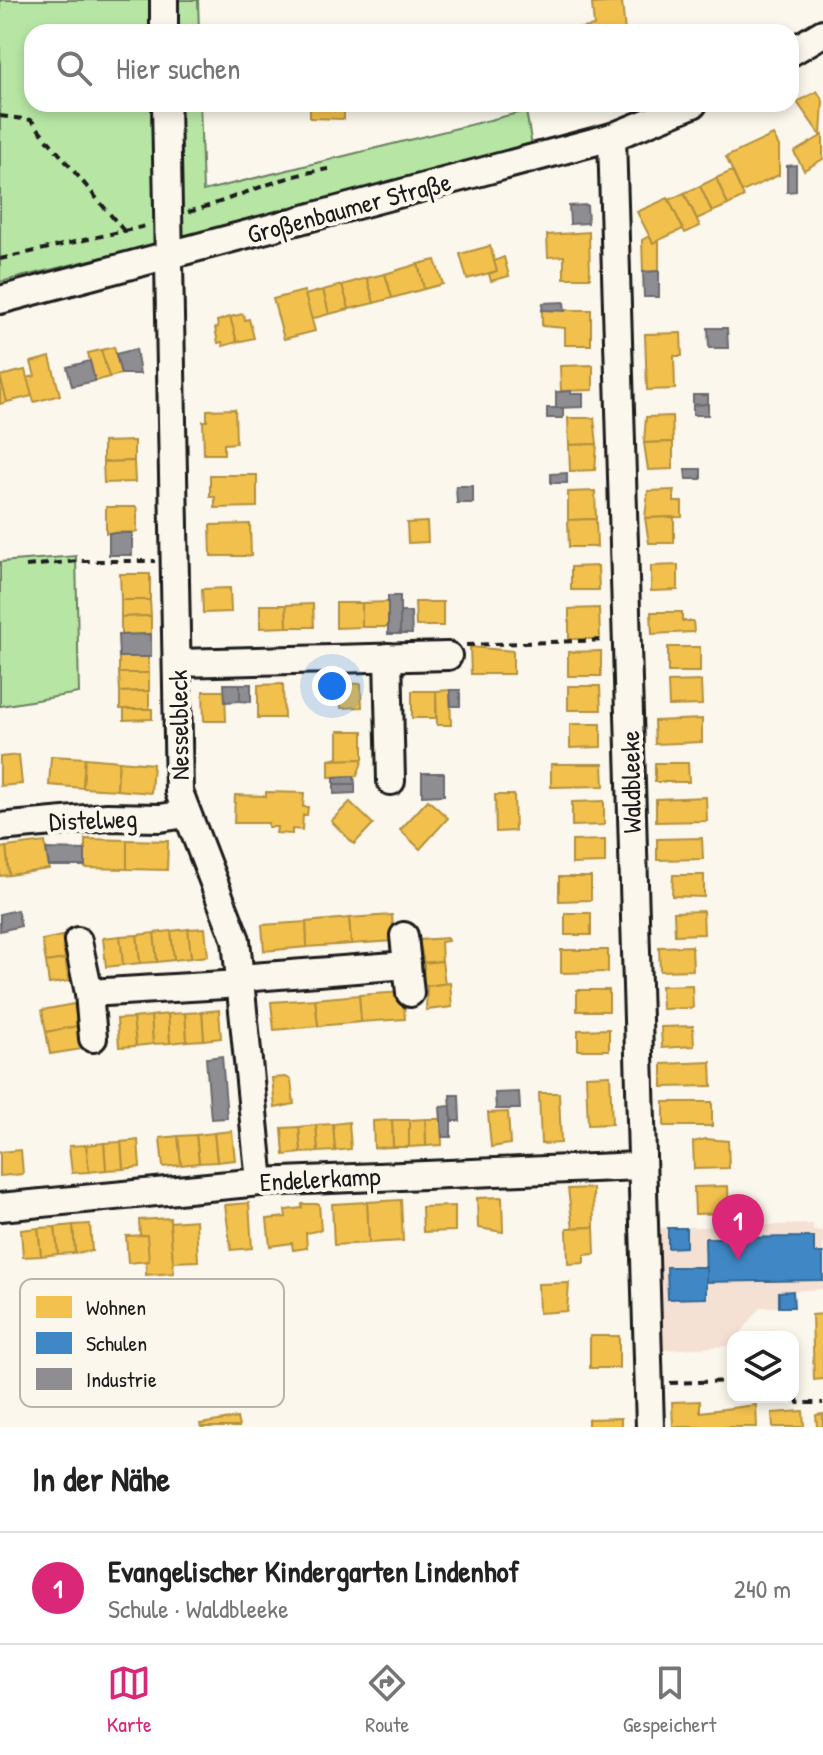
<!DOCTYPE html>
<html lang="de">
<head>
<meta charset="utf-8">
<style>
  :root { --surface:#fff; --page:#f6f6f6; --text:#222; --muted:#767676; --line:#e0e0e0; --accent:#db2777 }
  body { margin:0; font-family:"Patrick Hand",sans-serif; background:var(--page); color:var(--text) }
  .controls { position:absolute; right:24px; bottom:24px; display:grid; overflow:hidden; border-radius:16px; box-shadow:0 4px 12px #0003 }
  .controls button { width:72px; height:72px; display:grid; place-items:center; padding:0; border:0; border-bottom:2px solid var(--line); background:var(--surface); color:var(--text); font:40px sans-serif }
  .you { position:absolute; left:332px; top:686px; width:28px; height:28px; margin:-20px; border:6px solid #fff; border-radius:50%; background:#1a73e8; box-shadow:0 0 0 12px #1a73e833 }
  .badge { display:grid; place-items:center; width:52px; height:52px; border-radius:50%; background:var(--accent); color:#fff; font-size:26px; font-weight:700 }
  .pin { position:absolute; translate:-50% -66px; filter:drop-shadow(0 2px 4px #0008) }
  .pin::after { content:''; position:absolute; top:42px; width:28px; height:24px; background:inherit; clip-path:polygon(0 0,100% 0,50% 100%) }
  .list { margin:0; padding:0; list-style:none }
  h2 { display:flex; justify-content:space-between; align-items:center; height:104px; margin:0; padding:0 32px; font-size:34px }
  h2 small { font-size:26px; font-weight:400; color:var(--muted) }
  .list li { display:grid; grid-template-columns:52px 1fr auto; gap:24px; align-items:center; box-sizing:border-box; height:112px; padding:0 32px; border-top:2px solid var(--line) }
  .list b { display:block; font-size:30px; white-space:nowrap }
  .list p { margin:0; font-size:26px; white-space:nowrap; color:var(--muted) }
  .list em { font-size:26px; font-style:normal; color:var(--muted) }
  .icon { flex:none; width:44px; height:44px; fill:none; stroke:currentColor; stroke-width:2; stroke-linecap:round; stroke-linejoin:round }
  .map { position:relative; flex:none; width:823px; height:1427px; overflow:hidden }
  .search { position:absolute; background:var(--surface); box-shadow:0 4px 12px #0003; left:24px; right:24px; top:24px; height:88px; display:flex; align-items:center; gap:20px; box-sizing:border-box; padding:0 28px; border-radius:24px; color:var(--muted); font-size:30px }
  .sheet { height:216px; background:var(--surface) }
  nav { display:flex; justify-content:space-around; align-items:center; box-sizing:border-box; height:112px; border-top:2px solid var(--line); background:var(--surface); font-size:22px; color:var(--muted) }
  nav a { display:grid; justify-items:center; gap:4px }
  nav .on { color:var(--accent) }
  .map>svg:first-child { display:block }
</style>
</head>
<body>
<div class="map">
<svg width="823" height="1427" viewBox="0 0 823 1427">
  <rect width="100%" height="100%" fill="#fbf7ec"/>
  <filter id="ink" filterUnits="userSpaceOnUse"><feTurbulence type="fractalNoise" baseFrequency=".0125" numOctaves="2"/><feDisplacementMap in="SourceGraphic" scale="16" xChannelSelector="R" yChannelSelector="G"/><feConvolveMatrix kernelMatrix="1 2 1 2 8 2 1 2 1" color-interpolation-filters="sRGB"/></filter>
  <g filter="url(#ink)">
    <polygon fill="#f5e1d4" points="813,1224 813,1230 823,1231 823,1289 779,1292 779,1307 761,1307 738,1337 733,1337 731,1346 663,1350 655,1344 653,1228"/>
    <g fill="#b7e6a4" stroke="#6a8160" stroke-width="2">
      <polygon points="0,0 198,0 199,32 32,32 32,104 200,104 203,191 526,111 533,152 0,282"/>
      <polygon points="76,556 79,693 0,706 0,562"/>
    </g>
    <g fill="#f2c14e" stroke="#b2903f" stroke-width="2">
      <polygon points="622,2 625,32 577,32 577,29 594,26 592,4"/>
      <polygon points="817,91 823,101 821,136 797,102"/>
      <polygon points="310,104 344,104 344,119 310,118"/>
      <polygon points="773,135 779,146 779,175 742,192 726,157"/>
      <polygon points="823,135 823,159 804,170 794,152"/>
      <polygon points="732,171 744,197 728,205 716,178"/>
      <polygon points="716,178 728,205 712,212 700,186"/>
      <polygon points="700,186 712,212 697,219 684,193"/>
      <polygon points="684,193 700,226 685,233 669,200"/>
      <polygon points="668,198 683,229 653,243 637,212"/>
      <polygon points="589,232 590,278 564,278 564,256 548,257 547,235"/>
      <polygon points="649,236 653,243 659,240 659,271 643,272 642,240"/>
      <polygon points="490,246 497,271 467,279 460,254"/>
      <polygon points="504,257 509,276 491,281 489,274 497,271 494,261"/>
      <polygon points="435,260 443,284 424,289 418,264"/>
      <polygon points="418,264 424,289 392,298 385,274"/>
      <polygon points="385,274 392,298 374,303 367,278"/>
      <polygon points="367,278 374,303 349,309 342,285"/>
      <polygon points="342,285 349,309 329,314 323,290"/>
      <polygon points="323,290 329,314 311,319 305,295"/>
      <polygon points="304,291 315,331 284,339 273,299"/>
      <polygon points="542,310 591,310 591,345 565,345 565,328 542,326"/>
      <polygon points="243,314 245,320 249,319 254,338 237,342 230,317"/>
      <polygon points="230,317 237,342 223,346 222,342 218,343 215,328 218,327 217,321"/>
      <polygon points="681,333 682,356 674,356 675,389 647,390 645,334"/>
      <polygon points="114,347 121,374 109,377 101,350"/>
      <polygon points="101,350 109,377 95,381 88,353"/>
      <polygon points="50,357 60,395 34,402 27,378 35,376 31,362"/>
      <polygon points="593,365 593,390 561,391 560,366"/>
      <polygon points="25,370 32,396 7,402 0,376"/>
      <polygon points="0,378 7,402 0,404"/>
      <polygon points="235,409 236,443 224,444 224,454 204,454 203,421 207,421 207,410"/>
      <polygon points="672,416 673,442 644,443 646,417"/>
      <polygon points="568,418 594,418 597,444 569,445"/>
      <polygon points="134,441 134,461 103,462 103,442"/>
      <polygon points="673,442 673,469 648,470 644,443"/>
      <polygon points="597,444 595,470 570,471 569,445"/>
      <polygon points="134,461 135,482 104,483 103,462"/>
      <polygon points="210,475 257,475 257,507 215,508 215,497 210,497"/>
      <polygon points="674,490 674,502 682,502 682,517 645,518 648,491"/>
      <polygon points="595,491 596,519 568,520 568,492"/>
      <polygon points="106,507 137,507 137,532 106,533"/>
      <polygon points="674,517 674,543 649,543 645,518"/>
      <polygon points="596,519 597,547 569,547 568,520"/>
      <polygon points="427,522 428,542 408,543 407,523"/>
      <polygon points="250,524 251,556 211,556 210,525"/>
      <polygon points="678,565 678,590 651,591 651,566"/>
      <polygon points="598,566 599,590 571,590 571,567"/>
      <polygon points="120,574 150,574 150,600 121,600"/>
      <polygon points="230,588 231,612 203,613 202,589"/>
      <polygon points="121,600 150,600 151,616 121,617"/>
      <polygon points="388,602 388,627 362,627 362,603"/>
      <polygon points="415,602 443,602 443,626 416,626"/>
      <polygon points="336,603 362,603 362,627 336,628"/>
      <polygon points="313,604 314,627 287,627 286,605"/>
      <polygon points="260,605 286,605 287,627 260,628"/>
      <polygon points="599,608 600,639 569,639 569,609"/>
      <polygon points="651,612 682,612 682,621 693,621 694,632 652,634"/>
      <polygon points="151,616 151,634 121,635 121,617"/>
      <polygon points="470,647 513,651 513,674 471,674"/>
      <rect x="668" y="647" width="32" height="25"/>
      <polygon points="601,651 601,676 568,676 568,652"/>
      <polygon points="119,657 148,657 149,673 119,673"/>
      <polygon points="119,673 149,673 149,691 120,692"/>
      <polygon points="701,681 702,705 669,706 668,682"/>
      <polygon points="340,683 361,684 362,707 341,708"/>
      <polygon points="283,684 284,718 258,718 258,685"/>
      <polygon points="568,686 600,686 601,710 568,710"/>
      <polygon points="450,690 451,725 437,725 436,691"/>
      <polygon points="149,691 149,709 120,709 120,692"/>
      <polygon points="203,691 225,691 226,721 204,721"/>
      <rect x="412" y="691" width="24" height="27"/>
      <polygon points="124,709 152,709 152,719 124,720"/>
      <polygon points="702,719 702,742 655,744 654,721"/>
      <polygon points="570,724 601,724 601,747 570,748"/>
      <polygon points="338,731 363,731 363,759 329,760 338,758"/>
      <polygon points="19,755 22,784 0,786 0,757"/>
      <polygon points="51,756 85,758 83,788 49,785"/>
      <polygon points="85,758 119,761 117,790 83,788"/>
      <polygon points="363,759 357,776 329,777 329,760"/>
      <polygon points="119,761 153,764 151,793 117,790"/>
      <polygon points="655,763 688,763 689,782 655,782"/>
      <polygon points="551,764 603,764 604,786 551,787"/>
      <polygon points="266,792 304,793 303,807 308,807 307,815 303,815 302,830 292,829 292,834 276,833 277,827 268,827 268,823 234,823 235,795 266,796"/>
      <polygon points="495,795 514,795 515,831 496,832"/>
      <polygon points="706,797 707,821 656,822 656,799"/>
      <polygon points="428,800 448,818 420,849 400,830"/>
      <polygon points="604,801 604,825 572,826 572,802"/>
      <polygon points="350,802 373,824 354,844 331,821"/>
      <polygon points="702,838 703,859 657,860 657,839"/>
      <polygon points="85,839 127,840 127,869 85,868"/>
      <polygon points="127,840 168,841 167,870 127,869"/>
      <polygon points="605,840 605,863 572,864 572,841"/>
      <polygon points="45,842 49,869 9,875 6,847"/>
      <polygon points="6,847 9,875 0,876 0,848"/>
      <polygon points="673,875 704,875 704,897 672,896"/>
      <polygon points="559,877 591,877 591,900 559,901"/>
      <polygon points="703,911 704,934 675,935 674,912"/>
      <rect x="565" y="913" width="26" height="22"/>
      <polygon points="392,915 394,941 351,944 349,918"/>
      <polygon points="349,918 351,944 307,947 306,922"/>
      <polygon points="306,922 307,947 264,951 262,925"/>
      <polygon points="205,928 208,956 191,958 188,929"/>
      <polygon points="188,929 191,958 174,960 171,931"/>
      <polygon points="171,931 174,960 157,962 154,933"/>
      <polygon points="154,933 157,962 140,963 137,935"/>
      <polygon points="137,935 140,963 123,965 120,936"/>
      <polygon points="62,936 65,959 46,962 42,940"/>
      <polygon points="120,936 123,965 106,967 103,938"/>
      <polygon points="447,938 448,941 441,942 442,961 424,963 419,940"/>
      <polygon points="692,946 693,970 660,971 659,947"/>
      <polygon points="561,950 608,950 608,972 561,973"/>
      <polygon points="65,959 69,981 49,984 46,962"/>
      <polygon points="442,961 445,984 423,986 424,963"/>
      <polygon points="450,983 452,1007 426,1010 427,986"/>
      <polygon points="692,985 693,1008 662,1009 661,986"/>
      <rect x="577" y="990" width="32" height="21"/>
      <polygon points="403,992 405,1019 361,1022 359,995"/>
      <polygon points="359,995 361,1022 318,1026 315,999"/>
      <polygon points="315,999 318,1026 274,1030 271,1002"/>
      <polygon points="74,1004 78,1026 46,1032 42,1010"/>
      <polygon points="219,1010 221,1038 204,1040 202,1012"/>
      <polygon points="202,1012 204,1040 187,1041 185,1013"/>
      <polygon points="185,1013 187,1041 170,1043 168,1014"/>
      <polygon points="168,1014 170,1043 153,1044 151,1016"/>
      <polygon points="151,1016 153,1044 136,1046 133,1018"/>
      <polygon points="133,1018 136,1046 119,1047 117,1019"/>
      <polygon points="78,1026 82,1049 50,1054 46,1032"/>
      <polygon points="693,1026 694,1046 662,1048 661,1027"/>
      <polygon points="609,1029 609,1050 578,1050 578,1030"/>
      <polygon points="711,1062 712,1086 662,1087 662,1064"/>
      <polygon points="610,1075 612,1124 588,1125 586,1076"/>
      <polygon points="286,1077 291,1080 294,1104 275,1108 272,1078"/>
      <polygon points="539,1093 559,1093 561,1143 541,1144"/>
      <rect x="664" y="1102" width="48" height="24"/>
      <polygon points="508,1112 510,1144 491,1147 488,1113"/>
      <polygon points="425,1119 441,1119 442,1145 426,1146"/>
      <polygon points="425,1119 426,1146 409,1147 409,1120"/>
      <polygon points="392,1120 409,1120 409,1147 393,1147"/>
      <polygon points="392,1120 393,1147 374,1148 373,1121"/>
      <polygon points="349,1122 351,1149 335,1151 333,1124"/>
      <polygon points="333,1124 335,1151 318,1152 316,1125"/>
      <polygon points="316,1125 318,1152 301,1153 299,1127"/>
      <polygon points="299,1127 301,1153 284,1155 282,1128"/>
      <polygon points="232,1131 235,1160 217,1162 214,1133"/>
      <polygon points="214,1133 217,1162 199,1163 196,1135"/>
      <polygon points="196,1135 199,1163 181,1165 178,1136"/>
      <polygon points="178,1136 181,1165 163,1167 160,1138"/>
      <polygon points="706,1139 728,1141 729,1168 694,1169 693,1142"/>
      <polygon points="138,1140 140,1167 123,1169 121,1142"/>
      <polygon points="121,1142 123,1169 106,1170 104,1143"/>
      <polygon points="104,1143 106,1170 89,1172 86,1145"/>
      <polygon points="86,1145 89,1172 72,1173 69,1146"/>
      <polygon points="21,1150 23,1174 0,1176 0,1152"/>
      <polygon points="728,1186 729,1213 695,1214 694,1187"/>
      <polygon points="593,1188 594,1227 573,1228 568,1189"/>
      <polygon points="502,1197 503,1232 478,1228 477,1198"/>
      <polygon points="401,1200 403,1241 369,1243 367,1202"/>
      <polygon points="367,1202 369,1243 334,1245 332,1204"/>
      <polygon points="249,1203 252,1248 231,1250 225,1205"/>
      <polygon points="302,1204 319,1204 321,1230 306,1233 307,1248 293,1250 292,1243 270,1246 267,1219 286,1217 285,1210 302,1208"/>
      <polygon points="455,1206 455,1231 423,1232 422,1207"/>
      <polygon points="170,1218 174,1273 146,1275 147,1235 140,1235 139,1220"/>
      <polygon points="196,1220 198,1261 173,1262 170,1222"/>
      <polygon points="90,1224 92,1251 75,1253 73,1225"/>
      <polygon points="73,1225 75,1253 58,1254 55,1227"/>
      <polygon points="55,1227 58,1254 41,1256 38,1228"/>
      <polygon points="594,1227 595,1254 584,1255 584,1263 568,1264 567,1228"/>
      <polygon points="38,1228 41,1256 23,1257 21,1230"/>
      <polygon points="147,1235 149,1261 128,1263 126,1236"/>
      <polygon points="569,1283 567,1311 539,1313 538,1284"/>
      <polygon points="823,1314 823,1379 814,1380 812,1315"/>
      <rect x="590" y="1336" width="29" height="32"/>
      <polygon points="700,1401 700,1412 756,1405 757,1427 673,1427 672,1402"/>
      <polygon points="803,1411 804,1427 773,1427 772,1413"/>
      <polygon points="823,1414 823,1427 817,1427 816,1415"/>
      <polygon points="237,1418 239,1427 201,1427 200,1424"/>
      <polygon points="621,1418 621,1427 588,1427 588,1419"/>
    </g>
    <g fill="#3f88c5" stroke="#346892" stroke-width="2">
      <polygon points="668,1228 686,1228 686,1247 668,1248"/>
      <polygon points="814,1237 814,1253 823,1253 823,1280 706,1282 705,1238"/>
      <polygon points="667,1267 706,1267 706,1298 668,1299"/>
      <polygon points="793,1291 794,1307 779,1307 779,1292"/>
    </g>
    <g fill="#8d8d92" stroke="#6b6b6f" stroke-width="2">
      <polygon points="796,165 796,191 787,192 787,166"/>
      <polygon points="587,205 588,223 570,224 569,206"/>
      <polygon points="659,271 659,297 644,297 643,272"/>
      <polygon points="564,302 565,311 542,310 543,303"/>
      <polygon points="708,328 727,328 728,348 709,348"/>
      <polygon points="136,349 140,374 121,374 116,354"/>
      <polygon points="90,361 95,381 72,386 67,367"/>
      <polygon points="571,391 571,394 583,394 583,407 556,408 556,392"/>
      <polygon points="693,395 708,395 708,404 693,405"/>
      <polygon points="708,404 708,415 693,415 693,405"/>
      <rect x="547" y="408" width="16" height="10"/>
      <polygon points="685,469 701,469 701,479 686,479"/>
      <polygon points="567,473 567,483 551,483 551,474"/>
      <polygon points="456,486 473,486 473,503 457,503"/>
      <rect x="109" y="533" width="23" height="22"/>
      <rect x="388" y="596" width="12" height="38"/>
      <polygon points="400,612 411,612 412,634 400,634"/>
      <polygon points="151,634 151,657 119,657 118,635"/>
      <polygon points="224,684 240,684 240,701 225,702"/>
      <polygon points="240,684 251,684 251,702 240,701"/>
      <polygon points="450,690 460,690 460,706 451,706"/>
      <polygon points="422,773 444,773 444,795 422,796"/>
      <polygon points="354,776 355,784 334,784 334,777"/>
      <polygon points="334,784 355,784 355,793 334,794"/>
      <polygon points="46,849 85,850 85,866 49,866"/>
      <polygon points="17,910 21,926 0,931 0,914"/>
      <polygon points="222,1056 227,1118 211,1119 206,1058"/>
      <polygon points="519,1092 520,1109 496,1109 495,1093"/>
      <polygon points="450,1095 459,1095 460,1121 452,1121"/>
      <polygon points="451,1106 451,1137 442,1137 440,1107"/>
    </g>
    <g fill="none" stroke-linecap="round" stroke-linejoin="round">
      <defs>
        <g id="minor">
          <polyline points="164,0 164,32"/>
          <polyline points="791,52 823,33"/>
          <polyline points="166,104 179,792 236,940 260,1182"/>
          <polyline points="612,137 650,1427"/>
          <polyline points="0,300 612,137 693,104"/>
          <polyline points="388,657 391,781"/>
          <polyline points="178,663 448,656"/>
          <polyline points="0,827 107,817 160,818 186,814"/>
          <polyline points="404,936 410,993"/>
          <polyline points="78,941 89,993 241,984"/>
          <polyline points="240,978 407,965"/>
          <polyline points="89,993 93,1038"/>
          <polyline points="0,1207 260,1182 640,1166"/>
        </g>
      </defs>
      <use href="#minor" stroke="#1c1c1c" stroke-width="32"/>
      <g stroke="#1c1c1c" stroke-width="4" stroke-dasharray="8 6" stroke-linecap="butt">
        <polyline points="551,109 570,104"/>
        <polyline points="0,116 31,120 124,231"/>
        <path d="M 188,212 C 239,198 277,176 329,169"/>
        <polyline points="0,259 146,226"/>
        <polyline points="26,566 79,561 155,561"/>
        <polyline points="466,645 605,640"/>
        <polyline points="670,1383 733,1381"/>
        <polyline points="793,1384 798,1403 823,1403"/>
      </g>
      <use href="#minor" stroke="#fbf7ec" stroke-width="26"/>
    </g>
  </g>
  <g text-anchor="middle" stroke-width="8" stroke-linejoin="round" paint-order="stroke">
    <g font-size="26" fill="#1c1c1c" stroke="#fbf7ec">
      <text transform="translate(349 208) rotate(-15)" y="9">Großenbaumer Straße</text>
      <text transform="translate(179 725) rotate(-91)" y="9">Nesselbleck</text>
      <text transform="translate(631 782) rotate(-91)" y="9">Waldbleeke</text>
      <text transform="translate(93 820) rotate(-2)" y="9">Distelweg</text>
      <text transform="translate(320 1179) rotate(-3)" y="9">Endelerkamp</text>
    </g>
  </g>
  <rect x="20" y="1279" width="264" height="128" rx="12" fill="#fbf7ec" stroke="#b8b5ae" stroke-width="2"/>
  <rect x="36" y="1296" width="36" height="22" fill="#f2c14e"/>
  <rect x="36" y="1332" width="36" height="22" fill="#3f88c5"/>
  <rect x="36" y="1368" width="36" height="22" fill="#8d8d92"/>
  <g font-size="22" fill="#1c1c1c">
    <text x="86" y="1315">Wohnen</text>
    <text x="86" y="1351">Schulen</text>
    <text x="86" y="1387">Industrie</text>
  </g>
</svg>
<div class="controls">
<button><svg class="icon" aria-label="layers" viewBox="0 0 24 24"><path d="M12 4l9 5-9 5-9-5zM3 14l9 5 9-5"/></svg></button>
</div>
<div class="you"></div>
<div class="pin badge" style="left:738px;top:1260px">1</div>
<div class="search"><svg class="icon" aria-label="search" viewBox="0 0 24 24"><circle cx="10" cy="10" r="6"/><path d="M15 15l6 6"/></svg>Hier suchen</div>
</div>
<section class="sheet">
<h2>In der Nähe<small></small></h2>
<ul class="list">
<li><span class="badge">1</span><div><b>Evangelischer Kindergarten Lindenhof</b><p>Schule · Waldbleeke</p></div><em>240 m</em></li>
</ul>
</section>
<nav>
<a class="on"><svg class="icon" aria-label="map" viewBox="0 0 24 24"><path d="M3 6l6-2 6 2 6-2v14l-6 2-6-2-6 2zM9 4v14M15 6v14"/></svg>Karte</a>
<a><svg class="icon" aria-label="directions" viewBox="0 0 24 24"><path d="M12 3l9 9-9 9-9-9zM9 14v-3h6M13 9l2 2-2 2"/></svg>Route</a>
<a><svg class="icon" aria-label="saved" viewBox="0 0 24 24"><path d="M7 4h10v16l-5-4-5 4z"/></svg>Gespeichert</a>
</nav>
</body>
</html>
